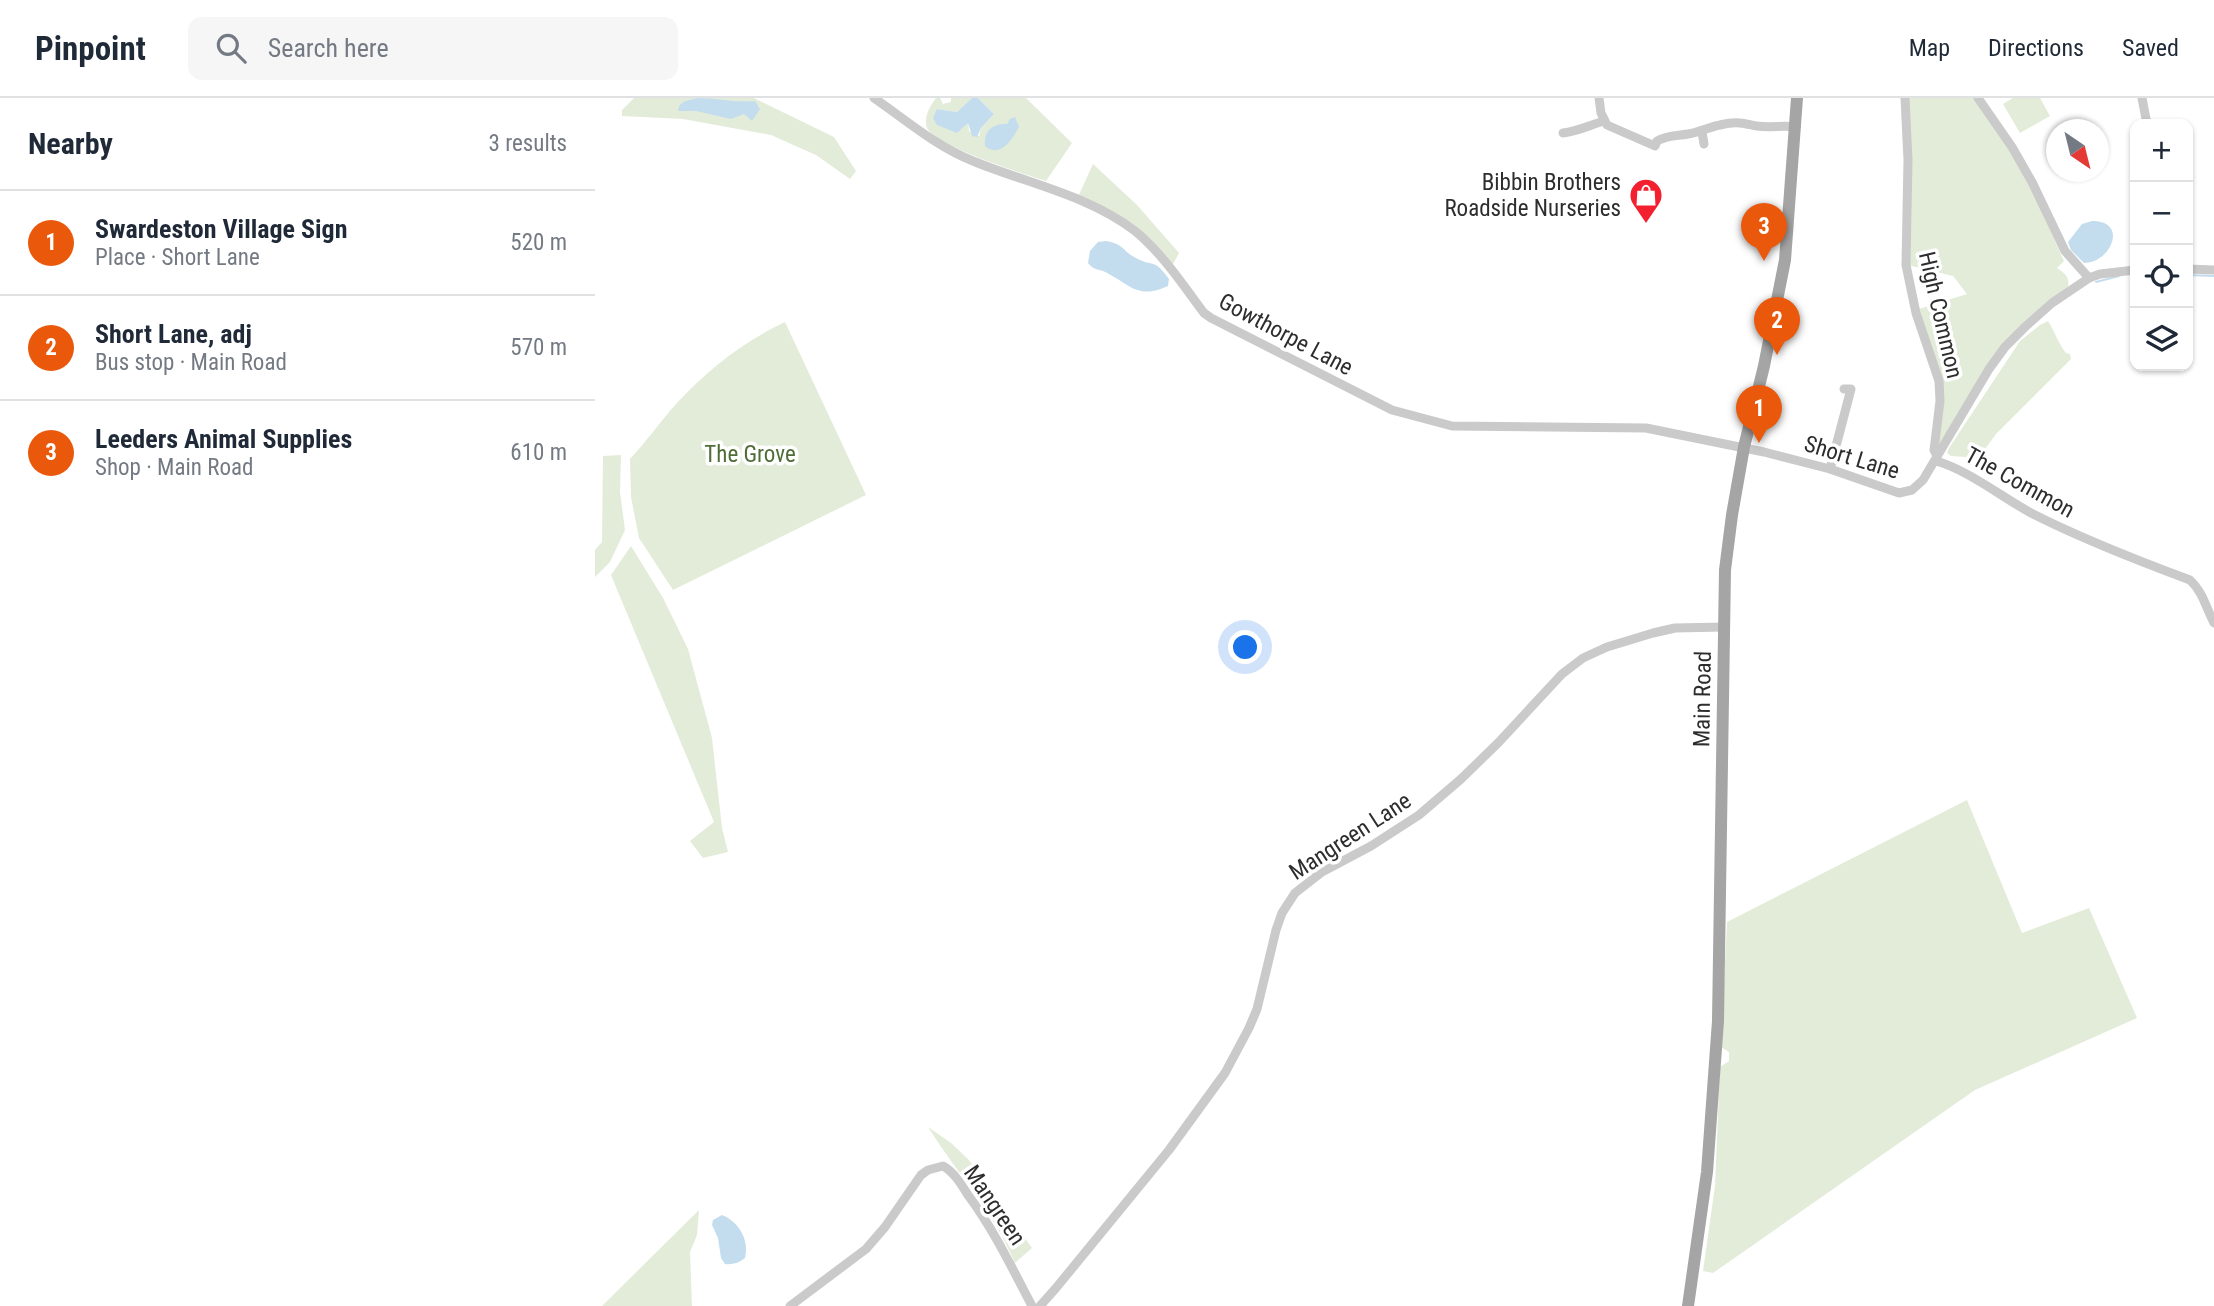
<!DOCTYPE html>
<html lang="en">
<head>
<meta charset="utf-8">
<style>
  :root { --surface:#fff; --page:#f6f6f7; --text:#1f2937; --muted:#747a83; --line:#e0e1e3; --accent:#ea580c }
  body { margin:0; font-family:"Roboto Condensed",sans-serif; background:var(--page); color:var(--text) }
  .controls { position:absolute; right:21px; top:21px; display:grid; overflow:hidden; border-radius:14px; box-shadow:0 2px 5px #0004 }
  .controls button { width:63px; height:63px; display:grid; place-items:center; padding:0; border:0; border-bottom:2px solid var(--line); background:var(--surface); color:var(--text); font:35px sans-serif }
  .compass { position:absolute; left:1451px; top:21px; width:63px; height:63px; border-radius:50%; background:var(--surface); box-shadow:0 2px 5px #0004; rotate:145deg }
  .you { position:absolute; left:651px; top:550px; width:24px; height:24px; margin:-18px; border:5px solid #fff; border-radius:50%; background:#1a73e8; box-shadow:0 0 0 10px #1a73e833 }
  .badge { display:grid; place-items:center; width:46px; height:46px; border-radius:50%; background:var(--accent); color:#fff; font-size:23px; font-weight:700 }
  .pin { position:absolute; translate:-50% -58px; filter:drop-shadow(0 2px 4px #0008) }
  .pin::after { content:''; position:absolute; top:37px; width:24px; height:21px; background:inherit; clip-path:polygon(0 0,100% 0,50% 100%) }
  .list { margin:0; padding:0; list-style:none }
  h2 { display:flex; justify-content:space-between; align-items:center; height:91px; margin:0; padding:0 28px; font-size:30px }
  h2 small { font-size:23px; font-weight:400; color:var(--muted) }
  .list li { display:grid; grid-template-columns:46px 1fr auto; gap:21px; align-items:center; box-sizing:border-box; height:105px; padding:0 28px; border-top:2px solid var(--line) }
  .list b { display:block; font-size:26px; white-space:nowrap }
  .list p { margin:0; font-size:23px; white-space:nowrap; color:var(--muted) }
  .list em { font-size:23px; font-style:normal; color:var(--muted) }
  .icon { flex:none; width:38px; height:38px; fill:none; stroke:currentColor; stroke-width:2; stroke-linecap:round; stroke-linejoin:round }
  .map { position:relative; flex:none; width:1619px; height:1208px; overflow:hidden }
  header { display:flex; align-items:center; gap:42px; box-sizing:border-box; height:98px; padding:0 35px; background:var(--surface); border-bottom:2px solid var(--line) }
  header strong { font-size:33px }
  nav { display:flex; gap:38px; margin-inline-start:auto; font-size:24px }
  .search { width:490px; height:63px; background:var(--page); display:flex; align-items:center; gap:18px; box-sizing:border-box; padding:0 24px; border-radius:14px; color:var(--muted); font-size:26px }
  main { display:flex }
  aside { flex:1; background:var(--surface) }
  .map>svg:first-child { display:block }
</style>
</head>
<body>
<header>
<strong>Pinpoint</strong>
<div class="search"><svg class="icon" aria-label="search" viewBox="0 0 24 24"><circle cx="10" cy="10" r="6"/><path d="M15 15l6 6"/></svg>Search here</div>
<nav><a>Map</a><a>Directions</a><a>Saved</a></nav>
</header>
<main>
<aside>
<h2>Nearby<small>3 results</small></h2>
<ul class="list">
<li><span class="badge">1</span><div><b>Swardeston Village Sign</b><p>Place · Short Lane</p></div><em>520 m</em></li>
<li><span class="badge">2</span><div><b>Short Lane, adj</b><p>Bus stop · Main Road</p></div><em>570 m</em></li>
<li><span class="badge">3</span><div><b>Leeders Animal Supplies</b><p>Shop · Main Road</p></div><em>610 m</em></li>
</ul>
</aside>
<div class="map">
<svg width="1619" height="1208" viewBox="0 0 1619 1208">
  <rect width="100%" height="100%" fill="#fff"/>
  <g fill="#e3ecd9" fill-rule="evenodd">
    <polygon points="39,0 159,0 239,39 261,73 255,81 221,57 176,37 88,21 27,18 27,12"/>
    <path d="M 341,0 L 345,0 L 348,6 L 356,4 L 356,0 L 431,0 L 477,45 L 451,83 C 429,76 340,48 332,30 C 328,20 335,8 341,0 ZM 377,0 L 383,0 L 399,16 L 386,30 L 384,38 L 374,33 L 373,24 L 362,35 L 342,11 L 362,14 Z"/>
    <path d="M 1314,0 L 1380,0 L 1399,27 L 1434,85 L 1469,163 L 1462,170 C 1471,176 1475,180 1473,190 L 1428,227 L 1343,351 L 1347,302 L 1324,211 L 1372,196 L 1358,178 L 1313,167 Z"/>
    <polygon points="1418,0 1445,0 1455,18 1425,35 1408,6"/>
    <polygon points="498,66 542,107 584,155 577,168 557,144 483,99"/>
    <path d="M 1453,223 C 1460,234 1463,245 1471,255 L 1475,256 L 1476,261 L 1401,336 L 1387,355 L 1371,359 L 1356,358 L 1352,355 L 1354,350 L 1425,243 L 1445,227 Z"/>
    <path d="M 190,224 L 271,397 L 78,492 L 44,440 L 36,399 L 35,361 C 51,344 65,324 81,306 C 112,272 148,244 190,224 Z"/>
    <polygon points="26,357 25,394 30,432 15,464 0,479 0,452 7,444 8,358"/>
    <polygon points="36,448 68,500 93,551 117,640 127,730 133,754 108,760 95,743 119,724 16,477"/>
    <polygon points="1372,702 1427,835 1494,810 1542,920 1380,992 1118,1175 1108,1173 1120,1088 1125,969 1134,963 1134,954 1126,949 1132,824"/>
    <path d="M 333,1029 L 356,1045 L 374,1062 L 437,1150 L 420,1165 C 399,1115 362,1075 333,1029 Z"/>
    <polygon points="104,1112 102,1137 95,1154 97,1208 7,1208"/>
  </g>
  <g fill="#c3ddee">
    <path d="M 102,0 C 122,0 140,5 160,3 L 165,11 L 157,23 L 149,16 L 136,21 L 101,13 L 83,13 C 84,2 94,3 102,0 Z"/>
    <polygon points="377,0 383,0 399,16 386,30 382,39 377,38 373,25 362,35 342,27 338,20 342,11 362,14"/>
    <path d="M 420,19 L 424,29 C 417,42 405,61 390,48 C 388,33 398,25 412,26 L 415,21 Z"/>
    <path d="M 1497,123 C 1534,123 1516,165 1489,165 L 1476,152 L 1473,144 L 1487,126 Z"/>
    <path d="M 511,143 C 530,146 528,154 541,160 C 559,170 558,159 574,181 L 573,188 C 541,203 533,184 508,173 C 501,171 498,171 493,165 L 495,153 L 503,144 Z"/>
    <path d="M 127,1117 C 143,1123 155,1142 150,1160 C 144,1165 137,1167 130,1166 L 126,1160 L 123,1140 L 117,1127 L 118,1122 Z"/>
  </g>
  <g fill="none" stroke-linecap="round" stroke-linejoin="round">
    <g stroke="#c3ddee" stroke-width="2">
      <polyline points="1593,177 1619,178"/>
      <polyline points="1501,184 1524,178"/>
    </g>
    <g stroke="#cacaca" stroke-width="9">
      <path d="M 279,0 C 311,22 342,49 378,63 C 431,85 493,97 540,133 C 567,155 588,187 609,215 L 616,220 L 797,312 L 857,328 L 1051,330 L 1169,354 L 1235,371 L 1304,395 L 1317,392 L 1328,382 L 1394,271 L 1410,249 L 1430,229 L 1457,205 L 1494,180 L 1505,176 L 1540,172"/>
      <path d="M 1004,0 L 1006,15 L 1012,27 L 1060,48 L 1062,43 C 1072,37 1082,38 1093,36 C 1105,34 1114,29 1125,27 C 1142,23 1146,25 1162,28 C 1175,30 1188,27 1201,29"/>
      <polyline points="1310,0 1313,62 1311,167 1321,215 1344,283 1345,303 1339,352 1342,358"/>
      <polyline points="1383,0 1417,49 1437,84 1470,153 1494,180"/>
      <polyline points="1547,0 1552,26"/>
      <polyline points="1107,34 1109,46"/>
      <path d="M 968,35 C 983,33 995,27 1009,23"/>
      <polyline points="1593,171 1619,172"/>
      <path d="M 1341,363 C 1371,371 1407,399 1436,415 C 1487,441 1541,462 1595,482 C 1608,494 1611,510 1619,525"/>
      <polyline points="1235,371 1256,291 1249,291"/>
      <path d="M 195,1208 L 271,1151 L 290,1129 L 326,1077 L 333,1072 L 348,1068 C 359,1074 366,1086 373,1097 C 399,1132 417,1170 437,1208"/>
      <polyline points="445,1208 461,1190 574,1052 630,975 654,930 662,911 681,832 687,815 700,795 727,774 776,748 824,717 866,681 903,645 967,576 988,560 1012,549 1058,535 1080,530 1129,529"/>
    </g>
    <polyline stroke="#a5a5a5" stroke-width="12" points="1093,1208 1112,1074 1123,923 1130,472 1137,417 1149,349 1169,268 1190,162 1202,0"/>
  </g>
  <defs>
    <symbol id="shop-pin" viewBox="-11 -11 22 30"><path d="M0 17L-7.5 6A9.5 9.5 0 1 1 7.5 6Z" fill="#f32030" stroke="#fff"/><path d="M-5-2.5h2.3a2.7 3.5 0 0 1 5.4 0H5L5.5 6h-11ZM-1.5-2.5h3a1.5 2.3 0 0 0-3 0Z" fill="#fff"/></symbol>
  </defs>
  <g fill-rule="evenodd">
    <use href="#shop-pin" x="1032" y="78" width="38" height="52"/>
  </g>
  <g text-anchor="middle" stroke-width="7" stroke-linejoin="round" paint-order="stroke">
    <g font-size="23" fill="#2d2d2d" stroke="#fff" text-anchor="end">
      <text x="1026" y="92">Bibbin Brothers<tspan x="1026" dy="26">Roadside Nurseries</tspan></text>
    </g>
    <g font-size="23" fill="#2d2d2d" stroke="#fff">
      <text transform="translate(1346 217) rotate(77)" y="8">High Common</text>
      <text transform="translate(691 236) rotate(28)" y="8">Gowthorpe Lane</text>
      <text transform="translate(1257 359) rotate(17)" y="8">Short Lane</text>
      <text transform="translate(1425 384) rotate(29)" y="8">The Common</text>
      <text transform="translate(1107 601) rotate(-89)" y="8">Main Road</text>
      <text transform="translate(755 738) rotate(-33)" y="8">Mangreen Lane</text>
      <text transform="translate(400 1107) rotate(56)" y="8">Mangreen</text>
    </g>
    <g font-size="23" fill="#506c37" stroke="#fff">
      <text x="155" y="364">The Grove</text>
    </g>
  </g>
</svg>
<div class="controls">
<button>+</button>
<button>−</button>
<button><svg class="icon" aria-label="locate" viewBox="0 0 24 24"><circle cx="12" cy="12" r="6"/><path d="M12 2v4M12 18v4M2 12h4M18 12h4"/></svg></button>
<button><svg class="icon" aria-label="layers" viewBox="0 0 24 24"><path d="M12 4l9 5-9 5-9-5zM3 14l9 5 9-5"/></svg></button>
</div>
<svg class="compass" viewBox="-18 -18 36 36"><path d="M0-13l5 13h-10z" fill="#e53935"/><path d="M0 13l5-13h-10z" fill="#747a83"/></svg>
<div class="you"></div>
<div class="pin badge" style="left:1164px;top:345px">1</div>
<div class="pin badge" style="left:1182px;top:257px">2</div>
<div class="pin badge" style="left:1169px;top:163px">3</div>
</div>
</main>
</body>
</html>
